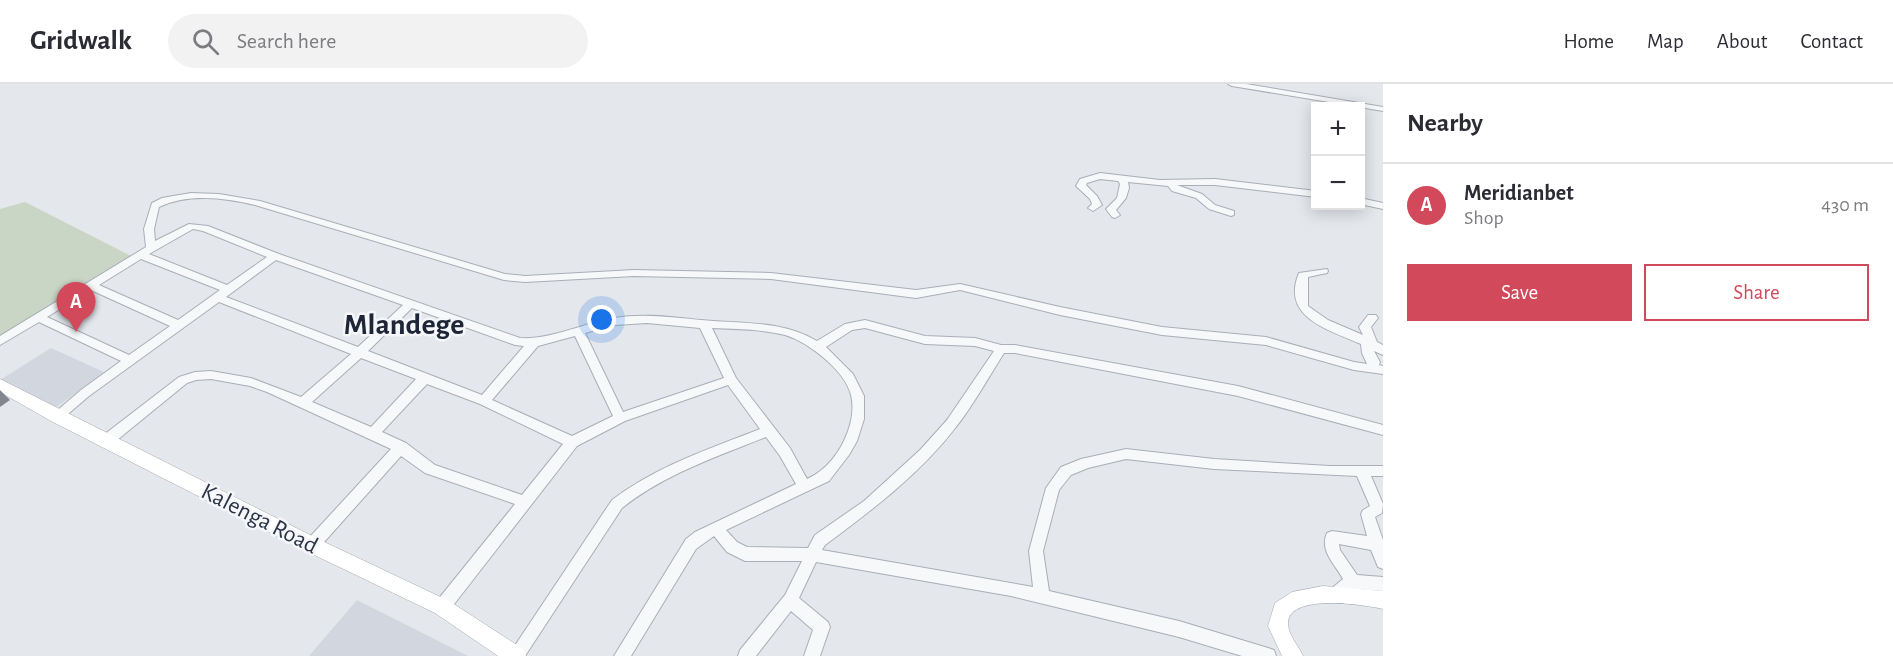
<!DOCTYPE html>
<html lang="en">
<head>
<meta charset="utf-8">
<style>
  :root { --surface:#fff; --page:#f2f2f3; --text:#2b2b33; --muted:#7c7c81; --line:#e1e1e2; --accent:#d1495b }
  body { margin:0; font-family:"Alegreya Sans",sans-serif; background:var(--page); color:var(--text) }
  .controls { position:absolute; right:18px; top:18px; display:grid; overflow:hidden; border-radius:0px; box-shadow:0 3px 15px #0003 }
  .controls button { width:54px; height:54px; display:grid; place-items:center; padding:0; border:0; border-bottom:2px solid var(--line); background:var(--surface); color:var(--text); font:30px sans-serif }
  .you { position:absolute; left:602px; top:236px; width:21px; height:21px; margin:-15px; border:4px solid #fff; border-radius:50%; background:#1a73e8; box-shadow:0 0 0 9px #1a73e833 }
  .badge { display:grid; place-items:center; width:39px; height:39px; border-radius:50%; background:var(--accent); color:#fff; font-size:20px; font-weight:700 }
  .pin { position:absolute; translate:-50% -50px; filter:drop-shadow(0 2px 3px #0008) }
  .pin::after { content:''; position:absolute; top:32px; width:21px; height:18px; background:inherit; clip-path:polygon(0 0,100% 0,50% 100%) }
  .list { margin:0; padding:0; list-style:none }
  h2 { display:flex; justify-content:space-between; align-items:center; height:78px; margin:0; padding:0 24px; font-size:26px }
  h2 small { font-size:20px; font-weight:400; color:var(--muted) }
  .list li { display:grid; grid-template-columns:39px 1fr auto; gap:18px; align-items:center; box-sizing:border-box; height:84px; padding:0 24px; border-top:2px solid var(--line) }
  .list b { display:block; font-size:22px; white-space:nowrap }
  .list p { margin:0; font-size:20px; white-space:nowrap; color:var(--muted) }
  .list em { font-size:20px; font-style:normal; color:var(--muted) }
  .actions { display:flex; gap:12px; padding:18px 24px }
  .actions a { flex:1; padding:14px 0; border:2px solid var(--accent); border-radius:0px; text-align:center; font-size:21px; color:var(--accent) }
  .actions .main { background:var(--accent); color:#fff }
  .icon { flex:none; width:33px; height:33px; fill:none; stroke:currentColor; stroke-width:2; stroke-linecap:round; stroke-linejoin:round }
  .map { position:relative; flex:none; width:1383px; height:572px; overflow:hidden }
  header { display:flex; align-items:center; gap:36px; box-sizing:border-box; height:84px; padding:0 30px; background:var(--surface); border-bottom:2px solid var(--line) }
  header strong { font-size:28px }
  nav { display:flex; gap:33px; margin-inline-start:auto; font-size:21px }
  .search { width:420px; height:54px; background:var(--page); display:flex; align-items:center; gap:15px; box-sizing:border-box; padding:0 21px; border-radius:33px; color:var(--muted); font-size:22px }
  main { display:flex }
  aside { flex:1; background:var(--surface) }
  .map>svg:first-child { display:block }
</style>
</head>
<body>
<header>
<strong>Gridwalk</strong>
<div class="search"><svg class="icon" aria-label="search" viewBox="0 0 24 24"><circle cx="10" cy="10" r="6"/><path d="M15 15l6 6"/></svg>Search here</div>
<nav><a>Home</a><a>Map</a><a>About</a><a>Contact</a></nav>
</header>
<main>
<div class="map">
<svg width="1383" height="572" viewBox="0 0 1383 572">
  <rect width="100%" height="100%" fill="#e4e7ec"/>
  <g fill="#d2d6de">
    <polygon points="51,264 104,288 47,330 0,296"/>
    <polygon points="357,516 468,572 309,572"/>
  </g>
  <polygon fill="#c9d6c5" points="25,118 133,173 0,255 0,125"/>
  <g fill="none" stroke-linecap="round" stroke-linejoin="round">
    <defs>
      <g id="minor">
        <polygon points="1228,0 1246,0 1383,23 1383,27 1232,2"/>
        <polygon points="1100,89 1160,96 1215,95 1316,107 1316,113 1215,101 1177,101 1202,110 1215,121 1234,127 1234,131 1231,132 1209,125 1196,114 1172,107 1168,102 1128,98 1129,104 1126,114 1116,126 1120,131 1115,134 1112,133 1106,125 1117,114 1120,100 1118,97 1100,95 1087,99 1086,101 1097,112 1102,121 1093,127 1088,124 1092,120 1090,115 1076,102 1080,95"/>
        <path d="M 191,109 L 219,110 L 260,117 L 505,190 L 525,192 L 634,186 L 771,189 L 916,206 L 960,200 L 1060,223 L 1162,243 L 1266,253 L 1354,278 L 1367,280 L 1362,269 L 1361,260 C 1330,246 1280,234 1299,189 L 1327,185 L 1328,187 L 1327,189 L 1308,193 L 1308,222 L 1328,236 L 1363,251 L 1359,243 L 1368,231 L 1376,231 L 1378,234 L 1371,243 L 1377,258 L 1383,261 L 1383,271 L 1374,267 L 1380,278 L 1379,281 L 1383,282 L 1383,290 L 1354,286 L 1266,261 L 1162,251 L 1060,231 L 960,206 L 916,214 L 771,195 L 634,192 L 525,198 L 504,196 L 255,121 C 224,114 189,109 159,123 L 154,145 L 155,157 L 189,140 L 208,142 L 279,170 L 520,254 C 550,256 584,239 614,234 C 643,229 671,233 701,236 C 741,240 781,236 817,257 L 845,240 L 865,236 L 925,252 L 975,254 L 1001,261 L 1015,261 L 1238,302 L 1383,341 L 1383,351 L 1238,312 L 1015,269 L 1004,269 C 988,294 974,320 956,343 C 920,390 872,426 825,461 L 822,466 L 1033,503 L 1029,467 L 1046,404 L 1061,383 L 1081,375 L 1126,365 L 1214,375 L 1330,382 L 1383,382 L 1383,392 L 1371,392 L 1383,420 L 1382,429 L 1375,433 L 1383,456 L 1383,485 L 1378,483 L 1371,466 L 1339,460 L 1340,466 L 1357,491 L 1383,493 L 1383,507 L 1354,505 L 1337,516 L 1332,514 L 1329,509 L 1332,504 L 1343,495 C 1335,480 1319,467 1327,449 L 1332,447 L 1367,452 L 1361,430 L 1363,426 L 1370,422 L 1357,392 L 1214,385 L 1126,375 L 1088,384 L 1071,391 L 1059,406 L 1043,467 L 1049,507 L 1179,537 L 1268,564 L 1274,566 L 1276,572 L 1242,572 L 1179,553 L 1011,512 L 816,478 L 799,514 L 828,538 L 830,543 L 820,572 L 804,572 L 813,546 L 791,527 L 756,572 L 738,572 L 740,566 L 785,511 L 802,477 L 745,477 L 727,468 L 714,452 L 696,465 L 631,572 L 614,572 L 686,455 L 695,448 L 796,400 L 780,372 L 766,353 C 716,373 665,390 622,424 L 525,572 L 508,572 L 612,416 C 657,382 709,365 760,345 L 728,301 L 625,337 L 577,362 L 448,528 L 442,530 L 436,528 L 434,523 L 436,518 L 515,420 L 425,389 L 401,372 L 317,466 L 312,467 L 307,466 L 305,461 L 307,456 L 391,365 L 267,308 L 250,302 L 211,295 L 196,296 L 187,299 L 111,361 L 106,362 L 101,361 L 99,357 L 101,353 L 179,293 L 195,288 L 211,287 L 251,294 L 301,313 L 351,270 L 219,218 L 89,312 L 61,336 L 53,336 L 51,333 L 53,330 L 81,306 L 121,277 L 39,238 L 0,261 L 0,252 L 146,163 L 144,145 L 152,119 L 162,114 ZM 193,145 L 203,147 L 267,173 L 227,201 L 149,170 ZM 141,175 L 220,206 L 178,236 L 99,201 ZM 276,176 L 403,221 L 358,263 L 226,213 ZM 91,206 L 170,242 L 129,271 L 47,233 ZM 412,224 L 515,261 L 524,262 L 482,311 L 368,267 ZM 647,239 L 700,244 L 724,294 L 623,328 L 585,249 L 615,241 ZM 712,244 C 736,245 761,245 785,251 C 808,258 845,286 851,311 C 854,323 852,336 848,347 C 841,367 827,386 807,395 L 790,364 L 736,294 ZM 865,244 L 925,260 L 975,262 L 994,267 L 947,336 L 920,366 L 864,417 L 815,451 L 808,464 L 747,463 L 737,458 L 726,446 L 829,397 L 849,371 L 857,357 L 864,335 L 864,312 L 853,290 L 826,263 L 852,246 ZM 575,252 L 613,332 L 572,352 L 492,316 L 538,262 ZM 361,274 L 416,295 L 371,343 L 312,318 ZM 427,300 L 480,320 L 563,360 L 522,411 L 435,381 L 406,359 L 382,348 Z"/>
        <polygon points="1360,114 1383,119 1383,125 1360,120"/>
      </g>
      <g id="major">
        <polygon points="0,295 318,455 449,517 523,565 526,572 498,572 435,529 306,467 51,337 0,308"/>
        <path d="M 1323,502 L 1383,507 L 1383,525 C 1365,521 1291,509 1288,538 C 1287,550 1299,562 1303,572 L 1282,572 L 1268,542 L 1275,519 L 1292,508 Z"/>
      </g>
    </defs>
    <use href="#minor" stroke="#a9aeb7" stroke-width="2"/>
    <use href="#major" stroke="#a3abb8" stroke-width="1"/>
    <use href="#minor" fill="#f7f8fa" fill-rule="evenodd"/>
    <use href="#major" fill="#fff" fill-rule="evenodd"/>
  </g>
  <polygon fill="#83868d" points="0,306 10,316 0,323"/>
  <g text-anchor="middle" stroke-width="5" stroke-linejoin="round" paint-order="stroke">
    <g font-size="24" fill="#2b3445" stroke="#f4f6f9">
      <text transform="translate(260 434) rotate(27)" y="8">Kalenga Road</text>
    </g>
    <g font-size="30" font-weight="bold" fill="#1d2536" stroke="#f4f6f9">
      <text x="404" y="250">Mlandege</text>
    </g>
  </g>
</svg>
<div class="controls">
<button>+</button>
<button>−</button>
</div>
<div class="you"></div>
<div class="pin badge" style="left:76px;top:248px">A</div>
</div>
<aside>
<h2>Nearby<small></small></h2>
<ul class="list">
<li><span class="badge">A</span><div><b>Meridianbet</b><p>Shop</p></div><em>430 m</em></li>
</ul>
<div class="actions"><a class="main">Save</a><a>Share</a></div>
</aside>
</main>
</body>
</html>
